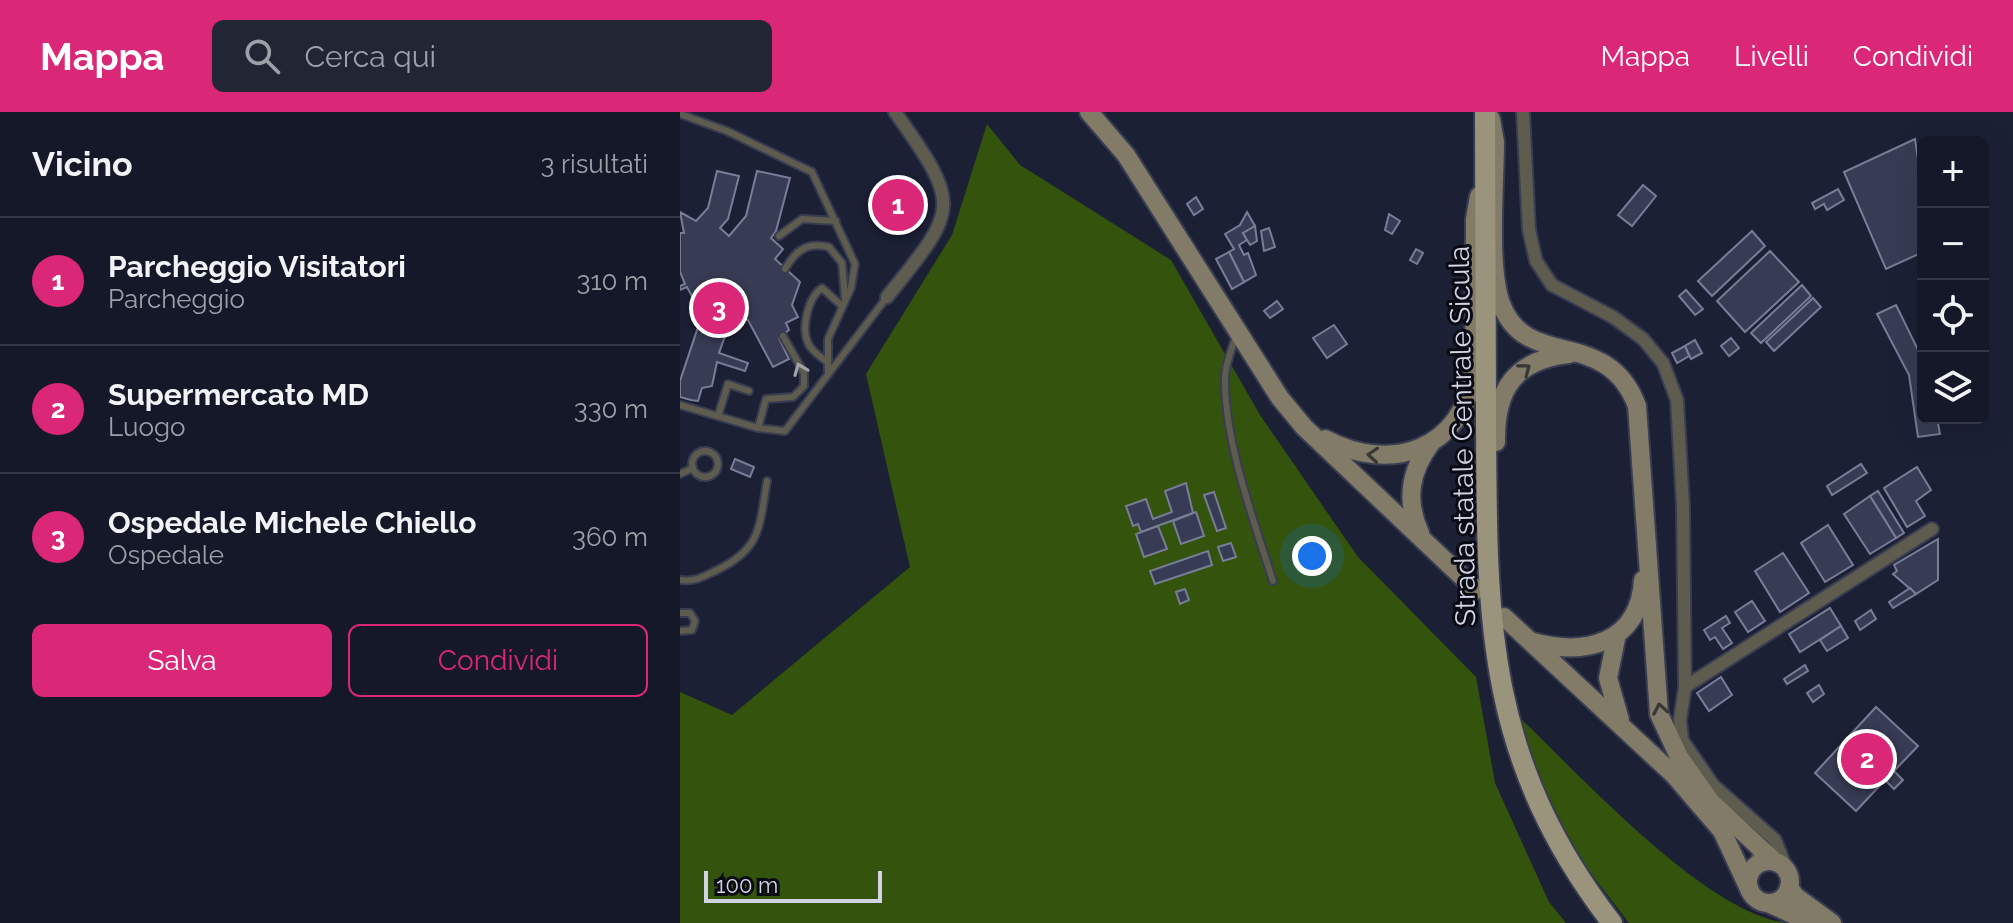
<!DOCTYPE html>
<html lang="it">
<head>
<meta charset="utf-8">
<style>
  :root { --surface:#151828; --page:#222534; --text:#f1f3f6; --muted:#9da0a8; --line:#343745; --accent:#db2777 }
  body { margin:0; font-family:Raleway,sans-serif; background:var(--page); color:var(--text) }
  .controls { position:absolute; right:24px; top:24px; display:grid; overflow:hidden; border-radius:12px; box-shadow:0 8px 32px #0002 }
  .controls button { width:72px; height:72px; display:grid; place-items:center; padding:0; border:0; border-bottom:2px solid var(--line); background:var(--surface); color:var(--text); font:40px sans-serif }
  .scale { position:absolute; left:24px; bottom:20px; width:178px; box-sizing:border-box; padding-left:8px; border:4px solid #d1d4e3; border-top:0; font-size:22px; line-height:28px; white-space:nowrap; color:#d1d4e3; -webkit-text-stroke:6px #090a14; paint-order:stroke }
  .you { position:absolute; left:632px; top:444px; width:28px; height:28px; margin:-20px; border:6px solid #fff; border-radius:50%; background:#1a73e8; box-shadow:0 0 0 12px #1a73e833 }
  .badge { display:grid; place-items:center; width:52px; height:52px; border-radius:50%; background:var(--accent); color:#fff; font-size:26px; font-weight:700 }
  .pin { position:absolute; translate:-50% -50%; border:4px solid #fff; box-shadow:0 2px 8px #0006 }
  .list { margin:0; padding:0; list-style:none }
  h2 { display:flex; justify-content:space-between; align-items:center; height:104px; margin:0; padding:0 32px; font-size:34px }
  h2 small { font-size:26px; font-weight:400; color:var(--muted) }
  .list li { display:grid; grid-template-columns:52px 1fr auto; gap:24px; align-items:center; box-sizing:border-box; height:128px; padding:0 32px; border-top:2px solid var(--line) }
  .list b { display:block; font-size:30px; white-space:nowrap }
  .list p { margin:0; font-size:26px; white-space:nowrap; color:var(--muted) }
  .list em { font-size:26px; font-style:normal; color:var(--muted) }
  .actions { display:flex; gap:16px; padding:24px 32px }
  .actions a { flex:1; padding:18px 0; border:2px solid var(--accent); border-radius:12px; text-align:center; font-size:28px; color:var(--accent) }
  .actions .main { background:var(--accent); color:#fff }
  .icon { flex:none; width:44px; height:44px; fill:none; stroke:currentColor; stroke-width:2; stroke-linecap:round; stroke-linejoin:round }
  .map { position:relative; flex:none; width:1333px; height:811px; overflow:hidden }
  header { display:flex; align-items:center; gap:48px; box-sizing:border-box; height:112px; padding:0 40px; background:var(--accent); color:#fff }
  header strong { font-size:38px }
  nav { display:flex; gap:44px; margin-inline-start:auto; font-size:28px }
  .search { width:560px; height:72px; background:var(--page); display:flex; align-items:center; gap:20px; box-sizing:border-box; padding:0 28px; border-radius:12px; color:var(--muted); font-size:30px }
  main { display:flex }
  aside { flex:1; background:var(--surface) }
  .map>svg:first-child { display:block }
</style>
</head>
<body>
<header>
<strong>Mappa</strong>
<div class="search"><svg class="icon" aria-label="search" viewBox="0 0 24 24"><circle cx="10" cy="10" r="6"/><path d="M15 15l6 6"/></svg>Cerca qui</div>
<nav><a>Mappa</a><a>Livelli</a><a>Condividi</a></nav>
</header>
<main>
<aside>
<h2>Vicino<small>3 risultati</small></h2>
<ul class="list">
<li><span class="badge">1</span><div><b>Parcheggio Visitatori</b><p>Parcheggio</p></div><em>310 m</em></li>
<li><span class="badge">2</span><div><b>Supermercato MD</b><p>Luogo</p></div><em>330 m</em></li>
<li><span class="badge">3</span><div><b>Ospedale Michele Chiello</b><p>Ospedale</p></div><em>360 m</em></li>
</ul>
<div class="actions"><a class="main">Salva</a><a>Condividi</a></div>
</aside>
<div class="map">
<svg width="1333" height="811" viewBox="0 0 1333 811">
  <rect width="100%" height="100%" fill="#1c2035"/>
  <g fill="#34530d">
    <polygon points="307,12 340,53 491,148 580,303 678,445 796,565 815,671 869,790 886,811 0,811 0,580 52,603 230,455 186,262 272,123"/>
    <path d="M 841,607 C 901,664 1030,806 1110,811 L 949,811 L 893,738 L 857,676 Z"/>
  </g>
  <g fill="#373c54" stroke="#787d98" stroke-width="2">
    <polygon points="1235,27 1243,81 1243,140 1206,157 1164,60"/>
    <polygon points="37,59 59,64 48,107 40,116 49,124 66,104 77,59 110,66 96,119 91,126 103,137 95,147 120,170 112,193 118,205 106,211 109,218 99,226 109,247 93,255 68,208 55,208 53,215 49,213 39,241 68,251 65,259 37,250 32,274 22,276 18,289 11,288 0,285 0,269 22,203 7,175 0,178 0,174 5,172 0,160 0,121 4,121 0,100 16,109 28,96"/>
    <polygon points="963,73 976,84 952,114 938,103"/>
    <polygon points="1158,77 1164,88 1147,98 1144,92 1135,97 1132,91"/>
    <polygon points="516,85 523,97 514,103 507,92"/>
    <polygon points="567,100 575,114 563,121 567,128 559,133 564,143 568,141 576,163 564,170 549,140 554,137 545,122 560,113"/>
    <polygon points="709,102 720,109 712,122 705,118"/>
    <polygon points="575,114 577,129 570,133 563,121"/>
    <polygon points="589,116 595,135 584,139 581,119"/>
    <polygon points="1072,119 1085,134 1032,184 1018,169"/>
    <polygon points="736,137 743,141 737,152 730,148"/>
    <polygon points="1090,139 1119,170 1065,220 1037,189"/>
    <polygon points="549,140 564,170 552,177 536,147"/>
    <polygon points="1122,173 1131,184 1081,231 1071,221"/>
    <polygon points="1006,178 1023,197 1015,203 999,184"/>
    <polygon points="1133,186 1141,195 1094,239 1086,230"/>
    <polygon points="597,189 603,197 590,206 584,199"/>
    <polygon points="1216,193 1243,248 1243,306 1257,306 1260,322 1238,325 1229,263 1197,202"/>
    <polygon points="654,213 667,232 647,246 633,226"/>
    <polygon points="1051,226 1059,236 1049,244 1041,234"/>
    <polygon points="1015,228 1022,241 1011,247 1005,234"/>
    <polygon points="1005,234 1009,244 997,251 992,241"/>
    <polygon points="55,347 74,355 70,365 51,357"/>
    <polygon points="1181,352 1187,361 1152,383 1147,374"/>
    <polygon points="1237,355 1251,378 1236,389 1245,404 1227,415 1204,376"/>
    <polygon points="506,371 513,401 461,420 458,412 453,414 446,394 466,387 473,407 492,400 485,379"/>
    <polygon points="1198,379 1224,421 1216,426 1190,384"/>
    <polygon points="534,380 546,416 537,419 524,383"/>
    <polygon points="1190,384 1216,426 1190,442 1164,402"/>
    <polygon points="516,400 524,424 501,432 493,409"/>
    <polygon points="1148,413 1173,453 1145,470 1121,431"/>
    <polygon points="478,414 487,437 464,445 456,422"/>
    <polygon points="1258,427 1258,468 1236,482 1213,462 1217,459 1214,453"/>
    <polygon points="551,431 556,445 543,449 538,435"/>
    <polygon points="528,439 532,453 475,472 470,459"/>
    <polygon points="1103,441 1129,481 1100,500 1075,459"/>
    <polygon points="1230,476 1236,482 1213,496 1209,490"/>
    <polygon points="505,477 509,488 500,492 496,480"/>
    <polygon points="1072,489 1085,509 1068,520 1055,500"/>
    <polygon points="1150,496 1161,514 1120,540 1109,522"/>
    <polygon points="1191,498 1196,507 1180,518 1175,509"/>
    <polygon points="1046,504 1050,511 1042,516 1052,531 1043,537 1035,525 1030,528 1024,518"/>
    <polygon points="1161,514 1168,526 1147,539 1140,528"/>
    <polygon points="1125,553 1128,559 1107,572 1104,567"/>
    <polygon points="1041,565 1052,583 1029,599 1017,581"/>
    <polygon points="1139,573 1144,582 1133,590 1127,581"/>
    <polygon points="1196,595 1238,634 1214,659 1223,668 1214,677 1205,668 1176,699 1135,661"/>
  </g>
  <g fill="none" stroke-linecap="round" stroke-linejoin="round">
    <defs>
      <g id="lane">
        <polyline points="0,2 47,19 132,60 175,152 171,176 148,227 148,262"/>
        <polyline points="99,124 122,107 156,109"/>
        <path d="M 105,157 C 116,138 127,130 149,135 L 162,151 L 165,187"/>
        <path d="M 556,224 C 552,237 545,252 545,266 C 544,328 574,410 593,469"/>
        <path d="M 147,250 C 140,244 131,239 128,231 C 121,216 128,185 142,176 L 162,194"/>
        <polyline points="0,293 78,316 105,319 207,185"/>
        <polyline points="38,304 48,272 69,279"/>
        <polyline points="78,316 86,287 113,285 124,274 124,261 103,224"/>
        <circle cx="25" cy="352" r="13"/>
        <polyline points="0,362 13,356"/>
        <path d="M 0,468 C 14,470 23,465 35,459 C 82,437 79,415 87,369"/>
        <polyline points="0,501 10,501 15,509 12,518 0,519"/>
      </g>
      <g id="street">
        <polyline points="843,0 849,118 856,149 872,173 933,205 963,227 983,251 997,288 1003,394 1005,575 1000,608 1002,628 1033,673 1095,728 1108,761"/>
        <path d="M 207,185 C 278,97 283,95 215,0"/>
        <polyline points="1005,575 1252,417"/>
        <polyline points="1076,754 1081,733"/>
      </g>
      <g id="secondary">
        <polyline points="409,0 446,43 600,286 624,315 796,478"/>
        <path d="M 811,7 L 815,30 C 815,72 807,158 822,194 C 848,259 927,214 957,294 L 979,602 L 999,645 L 1030,689"/>
        <path d="M 645,327 C 711,362 783,338 794,259 L 795,107 L 799,84"/>
        <path d="M 816,330 C 815,277 835,248 889,242"/>
        <path d="M 740,421 C 725,388 730,359 751,331"/>
        <polyline points="824,505 994,663 1042,719 1070,779"/>
        <polyline points="937,522 928,566 940,608"/>
        <path d="M 853,530 C 905,544 959,532 963,468"/>
        <polyline points="1033,692 1095,750"/>
        <circle cx="1089" cy="770" r="21"/>
        <polyline points="1109,775 1115,784 1152,811"/>
        <polyline points="1088,791 1132,811"/>
      </g>
      <path id="primary" d="M 805,0 C 805,99 806,199 806,298 C 807,501 802,642 932,811"/>
    </defs>
    <use href="#lane" stroke="#393d51" stroke-width="10"/>
    <use href="#street" stroke="#393d51" stroke-width="16"/>
    <use href="#secondary" stroke="#393d51" stroke-width="22"/>
    <use href="#primary" stroke="#393d51" stroke-width="24"/>
    <use href="#lane" stroke="#5e5b4f" stroke-width="6"/>
    <use href="#street" stroke="#5e5b4f" stroke-width="12"/>
    <use href="#secondary" stroke="#817b68" stroke-width="18"/>
    <use href="#primary" stroke="#9b947c" stroke-width="20"/>
  </g>
  <defs><path id="oneway-chevron" d="M-2-3.5L2.5 0L-2 3.5" fill="none" stroke-width="1.6" stroke-linecap="round" stroke-linejoin="round" transform="scale(2)"/></defs>
  <use stroke="#a3a4a8" href="#oneway-chevron" transform="translate(120 257) rotate(-112)"/>
  <g stroke="#393736">
    <use href="#oneway-chevron" transform="translate(845 257) rotate(-37)"/>
    <use href="#oneway-chevron" transform="translate(693 343) rotate(-176)"/>
    <use href="#oneway-chevron" transform="translate(980 597) rotate(-100)"/>
  </g>
  <g text-anchor="middle" stroke-width="6" stroke-linejoin="round" paint-order="stroke">
    <g font-size="28" fill="#d1d4e3" stroke="#090a14">
      <text transform="translate(782 324) rotate(-91)" y="10">Strada statale Centrale Sicula</text>
    </g>
  </g>
</svg>
<div class="controls">
<button>+</button>
<button>−</button>
<button><svg class="icon" aria-label="locate" viewBox="0 0 24 24"><circle cx="12" cy="12" r="6"/><path d="M12 2v4M12 18v4M2 12h4M18 12h4"/></svg></button>
<button><svg class="icon" aria-label="layers" viewBox="0 0 24 24"><path d="M12 4l9 5-9 5-9-5zM3 14l9 5 9-5"/></svg></button>
</div>
<div class="scale">100 m</div>
<div class="you"></div>
<div class="pin badge" style="left:218px;top:93px">1</div>
<div class="pin badge" style="left:1187px;top:647px">2</div>
<div class="pin badge" style="left:39px;top:196px">3</div>
</div>
</main>
</body>
</html>
